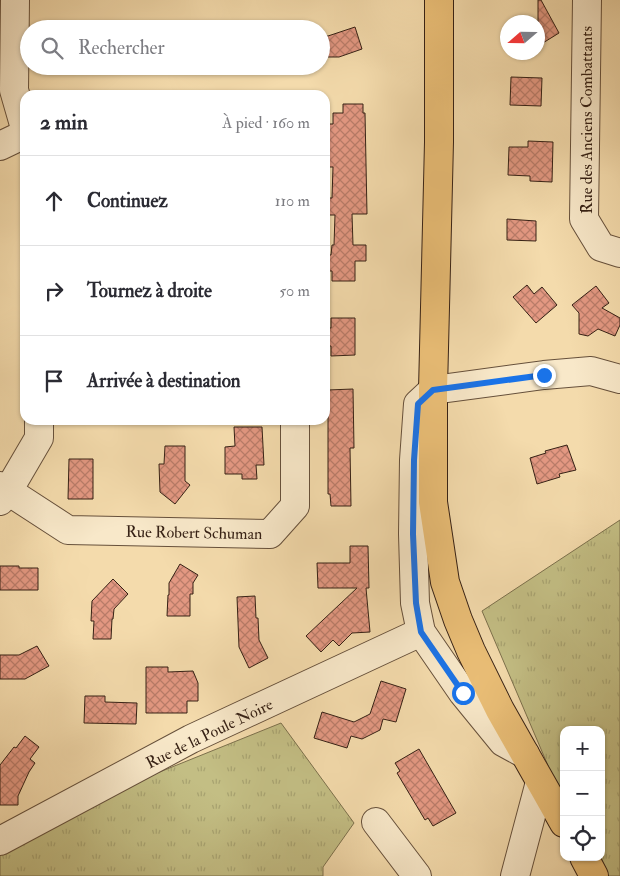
<!DOCTYPE html>
<html lang="fr">
<head>
<meta charset="utf-8">
<style>
  :root { --surface:#fff; --page:#f2f2f3; --text:#2b2b33; --muted:#7c7c81; --line:#e1e1e2 }
  body { margin:0; font-family:"IM FELL Double Pica",serif; background:var(--page); color:var(--text) }
  .controls { position:absolute; right:15px; bottom:15px; display:grid; overflow:hidden; border-radius:10px; box-shadow:0 1px 4px #0004 }
  .controls button { width:45px; height:45px; display:grid; place-items:center; padding:0; border:0; border-bottom:1px solid var(--line); background:var(--surface); color:var(--text); font:25px sans-serif }
  .compass { position:absolute; left:500px; top:15px; width:45px; height:45px; border-radius:50%; background:var(--surface); box-shadow:0 1px 4px #0004; rotate:250deg }
  .stop { position:absolute; width:15px; height:15px; margin:-11px; border:4px solid #1a73e8; border-radius:50%; background:#fff }
  .stop.end { background:#1a73e8; border-color:#fff; box-shadow:0 1px 5px #0008 }
  .list { margin:0; padding:0; list-style:none }
  h2 { display:flex; justify-content:space-between; align-items:center; height:65px; margin:0; padding:0 20px; font-size:21px }
  h2 small { font-size:16px; font-weight:400; color:var(--muted) }
  .list li { display:grid; grid-template-columns:32px 1fr auto; gap:15px; align-items:center; box-sizing:border-box; height:90px; padding:0 20px; border-top:1px solid var(--line) }
  .list b { display:block; font-size:19px; white-space:nowrap }
  .list em { font-size:16px; font-style:normal; color:var(--muted) }
  .icon { flex:none; width:28px; height:28px; fill:none; stroke:currentColor; stroke-width:2; stroke-linecap:round; stroke-linejoin:round }
  .map { position:relative; flex:none; width:620px; height:876px; overflow:hidden }
  .search { position:absolute; background:var(--surface); box-shadow:0 1px 4px #0004; left:20px; top:20px; width:310px; height:55px; display:flex; align-items:center; gap:12px; box-sizing:border-box; padding:0 18px; border-radius:28px; color:var(--muted); font-size:19px }
  .panel { position:absolute; background:var(--surface); box-shadow:0 1px 4px #0004; left:20px; top:90px; width:310px; height:335px; border-radius:15px }
  .map>svg:first-child { display:block }
</style>
</head>
<body>
<div class="map">
<svg width="620" height="876" viewBox="0 0 620 876">
  <defs>
    <pattern id="grass-tufts" width="24" height="20" patternUnits="userSpaceOnUse" patternTransform="scale(1.25)"><rect width="24" height="20" fill="#c3be84"/><path d="M3 7l-1-3M5 7V3M7 7l1-3M15 17l-1-3M17 17v-4M19 17l1-3" fill="none" stroke="#a8a371"/></pattern>
    <pattern id="building-cross-hatch" width="8" height="8" patternUnits="userSpaceOnUse" patternTransform="scale(1.25)"><rect width="8" height="8" fill="#e39882"/><path d="M0 0l8 8M0 8l8-8" fill="none" stroke="#b97c69"/></pattern>
  </defs>
  <rect width="100%" height="100%" fill="#f4dbac"/>
  <filter id="stains"><feTurbulence type="fractalNoise" baseFrequency=".004" numOctaves="4"/><feColorMatrix values="0 0 0 0 .2 0 0 0 0 .09 0 0 0 0 .02 0 0 0 .5 -.17"/></filter>
  <radialGradient id="worn" r=".72"><stop offset=".6" stop-color="#630" stop-opacity="0"/><stop offset="1" stop-color="#630" stop-opacity=".3"/></radialGradient>
  <g fill="url(#grass-tufts)" stroke="#7c704c">
    <polygon points="620,520 620,876 594,876 586,857 601,857 601,730 564,730 564,803 482,611"/>
    <polygon points="281,723 354,823 323,867 323,876 0,876 0,844 68,809"/>
  </g>
  <g fill="url(#building-cross-hatch)" stroke="#362115">
    <polygon points="538,0 541,0 559,33 538,46"/>
    <polygon points="355,27 362,49 339,57 321,57 321,36 328,36"/>
    <polygon points="511,77 542,78 541,106 510,105"/>
    <polygon points="343,104 363,104 363,113 365,113 367,214 352,214 353,245 366,245 366,261 355,261 355,281 332,281 332,271 328,271 328,255 331,255 332,245 334,245 335,215 327,215 326,198 332,198 333,167 329,167 329,124 333,124 333,113 343,113"/>
    <polygon points="528,141 553,142 552,182 530,181 530,176 508,175 509,147 528,147"/>
    <polygon points="507,219 536,221 536,241 507,240"/>
    <polygon points="527,285 534,294 542,287 557,305 536,323 513,297"/>
    <polygon points="596,286 609,303 602,308 620,318 620,325 615,336 598,329 588,336 579,334 579,313 572,305"/>
    <polygon points="331,318 355,318 355,355 331,356 331,346 327,346 327,328 331,328"/>
    <polygon points="353,389 354,448 350,448 351,506 331,506 330,494 328,494 328,390"/>
    <polygon points="234,427 262,427 264,465 256,465 257,479 242,479 242,474 225,474 225,447 235,446"/>
    <polygon points="567,445 576,470 559,474 560,477 537,484 530,458 546,453 545,451"/>
    <polygon points="165,446 185,446 185,481 190,485 175,504 160,492 159,464 164,464"/>
    <polygon points="69,459 93,459 93,499 68,499"/>
    <polygon points="350,546 368,546 369,588 366,588 370,632 352,633 339,646 333,640 321,652 306,636 357,588 318,588 317,563 350,563"/>
    <polygon points="180,564 198,575 193,583 193,594 190,594 190,616 167,616 168,595 169,595 169,583"/>
    <polygon points="0,566 19,566 19,568 38,568 38,590 0,590"/>
    <polygon points="113,579 128,594 114,609 113,619 112,619 111,639 93,639 94,621 91,621 92,601"/>
    <polygon points="255,596 256,618 258,618 259,640 268,658 249,668 239,647 237,597"/>
    <polygon points="37,646 49,666 25,679 0,679 0,655 19,655"/>
    <polygon points="146,667 168,667 168,672 193,671 198,683 198,701 187,701 187,713 146,713"/>
    <polygon points="381,681 406,689 396,722 383,719 380,730 362,739 351,736 347,748 314,738 322,712 354,722 370,714"/>
    <polygon points="85,696 105,696 105,702 137,703 136,724 84,723"/>
    <polygon points="25,736 39,747 30,759 35,763 29,772 18,796 18,805 0,805 0,765 14,747 16,748"/>
    <polygon points="419,749 456,813 433,826 428,818 425,820 397,773 400,771 395,763"/>
  </g>
  <g fill="none" stroke-linecap="round" stroke-linejoin="round">
    <defs>
      <g id="minor">
        <polyline points="15,0 14,90 25,128"/>
        <polyline points="587,0 584,219 601,247 620,253"/>
        <polyline points="0,146 25,134"/>
        <polyline points="0,486 8,491 39,438 39,420"/>
        <polyline points="0,501 8,491 68,530 270,534 295,506 295,420"/>
        <polyline points="525,754 503,742 463,693 421,632 415,603 413,534 414,460 418,404 433,390 544,375 591,371 620,379"/>
        <polyline points="376,822 417,876"/>
        <polyline points="0,841 191,739 421,632"/>
        <polyline points="515,876 540,782"/>
      </g>
      <g id="major">
        <polyline points="439,0 439,142 433,390 433,502 445,582 458,620 471,651 500,710 564,823"/>
        <polyline points="584,857 594,876"/>
      </g>
    </defs>
    <use href="#minor" stroke="#66503b" stroke-width="30"/>
    <use href="#major" stroke="#362115" stroke-width="30"/>
    <use href="#minor" stroke="#f8e8c9" stroke-width="28"/>
    <use href="#major" stroke="#eabe76" stroke-width="28"/>
  </g>
  <g fill="none" stroke-linecap="round" stroke-linejoin="round">
    <polyline stroke="#1a73e8" stroke-width="6" points="463,693 421,632 416,603 413,534 414,460 418,404 433,390 544,375"/>
  </g>
  <g text-anchor="middle" stroke-width="4.5" stroke-linejoin="round" paint-order="stroke">
    <g font-size="16" fill="#362115" stroke="#f8e8c9">
      <text transform="translate(586 120) rotate(-90)" y="6">Rue des Anciens Combattants</text>
      <text transform="translate(194 532) rotate(1)" y="6">Rue Robert Schuman</text>
      <text transform="translate(209 733) rotate(-26)" y="6">Rue de la Poule Noire</text>
    </g>
  </g>
  <rect width="100%" height="100%" filter="url(#stains)"/>
  <rect width="100%" height="100%" fill="url(#worn)"/>
</svg>
<div class="controls">
<button>+</button>
<button>−</button>
<button><svg class="icon" aria-label="locate" viewBox="0 0 24 24"><circle cx="12" cy="12" r="6"/><path d="M12 2v4M12 18v4M2 12h4M18 12h4"/></svg></button>
</div>
<svg class="compass" viewBox="-18 -18 36 36"><path d="M0-13l5 13h-10z" fill="#e53935"/><path d="M0 13l5-13h-10z" fill="#7c7c81"/></svg>
<div class="stop" style="left:463px;top:693px"></div>
<div class="stop end" style="left:544px;top:375px"></div>
<div class="search"><svg class="icon" aria-label="search" viewBox="0 0 24 24"><circle cx="10" cy="10" r="6"/><path d="M15 15l6 6"/></svg>Rechercher</div>
<section class="panel">
<h2>2 min<small>À pied · 160 m</small></h2>
<ul class="list">
<li><svg class="icon" aria-label="ahead" viewBox="0 0 24 24"><path d="M12 20V5M6 11l6-6 6 6"/></svg><div><b>Continuez</b></div><em>110 m</em></li>
<li><svg class="icon" aria-label="right" viewBox="0 0 24 24"><path d="M7 20v-9h11M14 6l5 5-5 5"/></svg><div><b>Tournez à droite</b></div><em>50 m</em></li>
<li><svg class="icon" aria-label="arrive" viewBox="0 0 24 24"><path d="M6 21V4h12l-3 4 3 4H6"/></svg><div><b>Arrivée à destination</b></div></li>
</ul>
</section>
</div>
</body>
</html>
